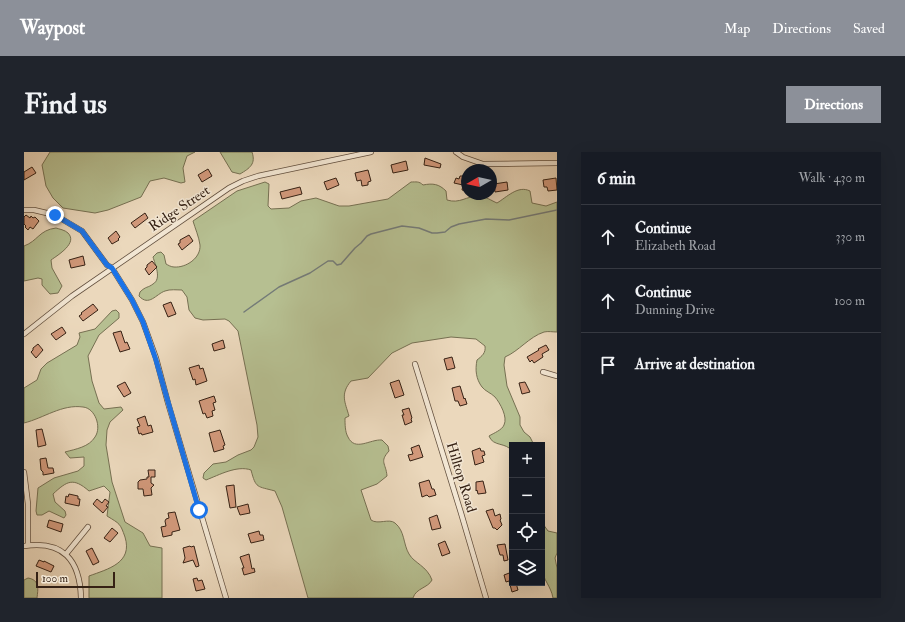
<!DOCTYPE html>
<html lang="en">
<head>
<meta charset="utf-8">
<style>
  :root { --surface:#171b24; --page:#20242c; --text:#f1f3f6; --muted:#9ea1a6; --line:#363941; --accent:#8c9099 }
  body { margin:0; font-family:"IM FELL Double Pica",serif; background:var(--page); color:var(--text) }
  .controls { position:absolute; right:12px; bottom:12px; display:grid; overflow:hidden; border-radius:0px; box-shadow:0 4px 16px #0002 }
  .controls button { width:36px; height:36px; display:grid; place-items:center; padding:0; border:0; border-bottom:1px solid var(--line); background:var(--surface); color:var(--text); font:20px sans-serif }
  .compass { position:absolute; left:437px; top:12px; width:36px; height:36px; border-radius:50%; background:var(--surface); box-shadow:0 4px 16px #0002; rotate:261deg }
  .scale { position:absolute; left:12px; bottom:10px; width:79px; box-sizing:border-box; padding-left:4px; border:2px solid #352114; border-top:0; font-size:11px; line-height:14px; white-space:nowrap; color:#352114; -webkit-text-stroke:3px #f2e6d3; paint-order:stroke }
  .stop { position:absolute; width:12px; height:12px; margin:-9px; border:3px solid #1a73e8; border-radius:50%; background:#fff }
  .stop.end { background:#1a73e8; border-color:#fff; box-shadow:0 1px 4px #0008 }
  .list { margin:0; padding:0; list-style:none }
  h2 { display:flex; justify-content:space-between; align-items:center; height:52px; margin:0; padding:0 16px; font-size:17px }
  h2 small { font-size:13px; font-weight:400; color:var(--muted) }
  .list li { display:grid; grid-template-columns:26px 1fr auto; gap:12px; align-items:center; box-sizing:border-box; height:64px; padding:0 16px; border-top:1px solid var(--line) }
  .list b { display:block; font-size:15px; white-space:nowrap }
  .list p { margin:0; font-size:13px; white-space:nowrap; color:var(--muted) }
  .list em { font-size:13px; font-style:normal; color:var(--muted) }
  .icon { flex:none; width:22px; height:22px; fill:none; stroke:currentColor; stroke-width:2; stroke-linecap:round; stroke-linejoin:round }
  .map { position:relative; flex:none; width:533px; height:446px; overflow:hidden; border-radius:0px }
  header { display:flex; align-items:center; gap:24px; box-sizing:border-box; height:56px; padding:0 20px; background:var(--accent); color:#fff }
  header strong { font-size:19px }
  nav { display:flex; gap:22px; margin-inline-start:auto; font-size:14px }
  .intro { display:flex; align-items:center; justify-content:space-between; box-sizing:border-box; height:96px; padding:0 24px }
  h1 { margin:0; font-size:28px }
  .button { padding:10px 18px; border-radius:0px; background:var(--accent); color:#fff; font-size:14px; font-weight:700 }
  main { display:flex; gap:24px; padding:0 24px }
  aside { flex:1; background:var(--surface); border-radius:0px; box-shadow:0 4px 16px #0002 }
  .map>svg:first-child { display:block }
</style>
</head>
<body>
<header>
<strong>Waypost</strong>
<nav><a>Map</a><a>Directions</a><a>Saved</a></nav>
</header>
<div class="intro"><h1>Find us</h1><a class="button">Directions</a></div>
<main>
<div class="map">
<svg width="533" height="446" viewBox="0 0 533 446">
  <rect width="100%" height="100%" fill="#ebd8bc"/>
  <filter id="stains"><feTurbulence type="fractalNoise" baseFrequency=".005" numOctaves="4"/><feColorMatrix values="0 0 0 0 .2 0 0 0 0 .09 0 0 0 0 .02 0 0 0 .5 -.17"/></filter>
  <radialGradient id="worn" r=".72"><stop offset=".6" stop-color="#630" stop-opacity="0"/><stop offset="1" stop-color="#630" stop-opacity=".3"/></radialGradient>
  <g fill="#b6bf91" stroke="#767052">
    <polygon points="26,0 171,0 163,4 159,16 161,30 157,31 140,26 126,29 117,45 84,58 71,61 39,56 29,46 22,34 18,13"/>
    <path d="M 196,0 L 228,0 C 232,12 226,16 216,22 L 208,20 Z"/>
    <path d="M 241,30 L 245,32 L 244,54 L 247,57 L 265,56 L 277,49 L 292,46 L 315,54 L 325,54 L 364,47 L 387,30 C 392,30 395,29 399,33 C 409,31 415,32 422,39 L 423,48 C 436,52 442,44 455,44 C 461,44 468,49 473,51 C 483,45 494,33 506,39 L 508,51 L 522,54 L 533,50 L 533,180 C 529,180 524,179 520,180 C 505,185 495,199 481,205 L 480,213 L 483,234 L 496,265 L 496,273 L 500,280 L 506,285 L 510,293 L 488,293 L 488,299 C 482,290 469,295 465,284 C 470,281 478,278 480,273 C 484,265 476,251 471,245 C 467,241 461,239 458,235 C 452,227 451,218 453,208 C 458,204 462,201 461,194 L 452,187 L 427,185 L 388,191 L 368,201 L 344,226 L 327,229 C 316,242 321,250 325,264 L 321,266 C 321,272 321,280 324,285 C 331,300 346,287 358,288 L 364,294 L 365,299 C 355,310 362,311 363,324 L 353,332 L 337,338 L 347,368 C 354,373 365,366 371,371 C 381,379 379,392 385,402 C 390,411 403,414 408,428 C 404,436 392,436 389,446 L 284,446 L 258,355 L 251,339 C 233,334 232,337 227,318 C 213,313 195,323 182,328 L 179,326 L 180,321 L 189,312 L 202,310 L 214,303 L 227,298 L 230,295 L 234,285 L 233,273 L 214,179 L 205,169 L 201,167 L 179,168 L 171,166 L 165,158 L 163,145 L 158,138 C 153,138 146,137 141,139 C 132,142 125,155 115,144 L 116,140 C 122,134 124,136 129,132 C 138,127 131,112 129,105 L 133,101 L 137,100 L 140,103 L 142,112 C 144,113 147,115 150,115 C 162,116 177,106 176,93 C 175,85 171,76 169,69 L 213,39 Z"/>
    <path d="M 32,76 C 35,77 41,78 44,81 C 54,91 34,103 27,108 L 28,116 L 38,134 L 34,141 L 26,142 L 18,133 L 18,127 L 14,126 L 0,129 L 0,94 C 14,89 15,78 32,76 Z"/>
    <path d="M 92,158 L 95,161 L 95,166 L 75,183 L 64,204 L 68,229 L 75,251 L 80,257 L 97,255 L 99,258 L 86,270 L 83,278 L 82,293 L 88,330 L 101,370 L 119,381 L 126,394 L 138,396 L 138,446 L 65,446 L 65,424 C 84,417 109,411 101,385 C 96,371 96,372 83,364 L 86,340 L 80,334 L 65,339 C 49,325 43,329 29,342 L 31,350 L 41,359 L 42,363 L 40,366 L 25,359 L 18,363 L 13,363 L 12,359 L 14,336 L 30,326 L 54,319 L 60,314 L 60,305 L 46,306 L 41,300 C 52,297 65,295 71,285 C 78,275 71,256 59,255 C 38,252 20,266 0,271 L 0,236 L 13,228 L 17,217 L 23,211 L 53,193 L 56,185 L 55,181 L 71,177 L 88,159 Z"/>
    <path d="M 518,367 L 519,372 L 524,379 L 533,381 L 533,401 L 531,406 L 533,416 L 533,446 L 529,446 C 527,434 519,428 518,417 C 516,401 518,383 518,367 Z"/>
    <path d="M 4,426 C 16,428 14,437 13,446 L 0,446 L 0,428 Z"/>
  </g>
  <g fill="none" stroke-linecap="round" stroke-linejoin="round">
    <polyline stroke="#747b78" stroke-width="1.5" points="220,160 255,135 286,121 304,109 309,109 313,113 317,112 331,96 337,91 343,84 347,82 378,74 395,76 408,81 413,81 421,80 427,75 435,72 462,67 485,68 533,58"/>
  </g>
  <g fill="#d2997b" stroke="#352114">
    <polygon points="401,6 417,12 416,16 400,13"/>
    <polygon points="382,9 384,18 369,21 367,13"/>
    <polygon points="8,15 12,21 0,28 0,20"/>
    <polygon points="184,17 188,24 178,30 174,23"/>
    <polygon points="344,18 347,29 344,30 344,33 338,34 337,28 333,29 331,21"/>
    <polygon points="436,24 443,24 443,39 438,38 439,33 430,31 432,26 435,27"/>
    <polygon points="312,26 315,33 303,38 300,30"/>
    <polygon points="532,26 533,38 524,39 523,35 520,35 519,28"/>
    <polygon points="483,30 484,38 471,40 470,32"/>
    <polygon points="276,35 278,42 258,47 256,40"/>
    <polygon points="121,61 124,66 111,76 107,71"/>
    <polygon points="2,63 6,66 7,64 9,66 11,65 15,69 9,77 6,75 4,78 1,75 2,74 0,72 0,65"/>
    <polygon points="92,79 96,85 94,87 95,88 88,92 84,86"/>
    <polygon points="165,83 169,89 158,98 154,92 156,91 156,88"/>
    <polygon points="59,104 61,113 47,116 45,108"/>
    <polygon points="128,109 133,115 125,123 121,117 123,115 123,113"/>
    <polygon points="147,150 152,162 144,165 139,153"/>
    <polygon points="69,152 74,158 59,169 55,164 58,162 57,161"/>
    <polygon points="38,175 42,181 32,188 27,182"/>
    <polygon points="97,179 101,191 103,190 106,197 96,200 89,181"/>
    <polygon points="199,188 201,196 190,199 188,192"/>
    <polygon points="14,192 19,198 12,206 7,200 9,198 9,196"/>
    <polygon points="522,193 525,198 518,202 519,205 510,211 508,208 506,210 503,205 515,198 514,197"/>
    <polygon points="428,205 431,216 423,218 420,207"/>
    <polygon points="175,213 176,217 179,216 183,229 172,233 171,227 169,228 165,216"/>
    <polygon points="375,228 380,243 371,246 366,231"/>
    <polygon points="101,230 107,241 100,245 93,234"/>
    <polygon points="501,230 506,240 498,242 495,231"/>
    <polygon points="436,234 440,247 441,246 443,252 436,254 434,249 431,249 428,236"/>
    <polygon points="190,244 192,250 189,251 191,258 188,259 189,264 183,266 181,261 179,262 175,249"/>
    <polygon points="385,256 388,266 387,267 388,270 381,273 378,263 380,263 378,258"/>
    <polygon points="121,264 124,274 127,273 129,280 118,283 117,281 115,282 113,275 116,274 113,267"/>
    <polygon points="18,277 22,293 14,295 12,278"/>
    <polygon points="196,278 201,293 199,294 200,297 190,300 185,281"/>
    <polygon points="395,293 399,305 386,309 384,303 389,302 387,296"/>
    <polygon points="456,296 457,299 460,299 461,303 458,304 460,310 451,313 448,299"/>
    <polygon points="22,306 24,316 29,316 30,321 19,323 19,320 17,318 16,307"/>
    <polygon points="124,318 131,318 131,325 127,325 127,331 130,333 127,336 128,343 120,344 119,337 114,337 114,330 116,328 123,327 123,325 125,325"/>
    <polygon points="405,328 408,337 410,337 412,343 405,345 403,343 398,345 395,331"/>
    <polygon points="459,329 462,341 454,342 453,338 452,339 452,330"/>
    <polygon points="210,333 212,355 206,356 202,334"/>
    <polygon points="45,342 54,344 54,347 56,347 55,354 41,351 42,344 44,345"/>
    <polygon points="73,347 78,351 81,347 85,350 82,354 84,355 79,361 69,352"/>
    <polygon points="224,352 226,361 216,363 213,355"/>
    <polygon points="469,357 471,364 476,362 477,367 476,368 478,373 473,378 471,376 469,376 462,359"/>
    <polygon points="151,360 156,378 148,380 148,383 139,385 137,375 142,374 141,369 142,367 145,366 144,361"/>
    <polygon points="413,363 417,376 408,378 405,366"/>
    <polygon points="25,368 39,372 37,380 23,375"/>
    <polygon points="88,376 94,381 86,390 80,386"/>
    <polygon points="235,379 236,383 239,383 240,388 227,391 224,382"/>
    <polygon points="421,389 426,401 418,404 414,392"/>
    <polygon points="481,392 484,408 480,409 479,403 476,403 473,393"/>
    <polygon points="166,394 167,395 170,394 175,414 172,415 169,408 159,411 161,406 159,396"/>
    <polygon points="68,396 75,410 69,413 62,399"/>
    <polygon points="225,402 228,417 230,416 231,420 220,423 218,416 220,416 216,405"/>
    <polygon points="15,408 20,410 20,409 30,414 27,420 12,414"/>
    <polygon points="488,420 488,431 492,431 494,438 488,440 485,429 482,430 480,423"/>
    <polygon points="173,426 174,429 178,428 181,437 172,439 169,427"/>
  </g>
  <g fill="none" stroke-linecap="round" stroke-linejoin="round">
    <defs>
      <g id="street">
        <polyline points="432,0 439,5 459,12 533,11"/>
        <polyline points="0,58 10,58 31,63 58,79 83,113 88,116 108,148 119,170 132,206 144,251 202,446"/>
        <polyline points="0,182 48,144 205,36 219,29 234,24 347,0"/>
        <polyline points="391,212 437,361 462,446"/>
        <polyline points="519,220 533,224"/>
        <polyline points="0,320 4,352 4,393"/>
        <path d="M 0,394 C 39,388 56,408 57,446"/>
        <polyline points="42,402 64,375"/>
      </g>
    </defs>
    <use href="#street" stroke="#624f3e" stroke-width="6"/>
    <use href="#street" stroke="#f2e6d3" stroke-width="4.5"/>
  </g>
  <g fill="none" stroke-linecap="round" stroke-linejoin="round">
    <polyline stroke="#1a73e8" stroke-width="5" points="31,63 58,79 83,113 88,116 108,148 119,170 132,208 175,358"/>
  </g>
  <g text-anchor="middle" stroke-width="3" stroke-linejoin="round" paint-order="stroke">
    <g font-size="14" fill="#352114" stroke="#f2e6d3">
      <text transform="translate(155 56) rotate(-34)" y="5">Ridge Street</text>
      <text transform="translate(438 325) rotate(73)" y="5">Hilltop Road</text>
    </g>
  </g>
  <rect width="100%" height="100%" filter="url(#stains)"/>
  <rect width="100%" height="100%" fill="url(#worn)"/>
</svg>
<div class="controls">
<button>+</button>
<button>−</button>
<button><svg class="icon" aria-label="locate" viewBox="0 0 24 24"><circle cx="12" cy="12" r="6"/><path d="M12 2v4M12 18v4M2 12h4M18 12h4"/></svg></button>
<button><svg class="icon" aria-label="layers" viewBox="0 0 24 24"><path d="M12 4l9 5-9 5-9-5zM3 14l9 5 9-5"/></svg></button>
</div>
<svg class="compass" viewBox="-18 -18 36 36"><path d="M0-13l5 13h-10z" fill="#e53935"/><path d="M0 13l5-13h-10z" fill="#9ea1a6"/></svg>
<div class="scale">100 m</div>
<div class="stop" style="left:175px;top:358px"></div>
<div class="stop end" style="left:31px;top:63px"></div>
</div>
<aside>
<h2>6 min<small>Walk · 430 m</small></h2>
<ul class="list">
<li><svg class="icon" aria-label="ahead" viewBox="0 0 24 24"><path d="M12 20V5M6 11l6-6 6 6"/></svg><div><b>Continue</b><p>Elizabeth Road</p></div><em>330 m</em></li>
<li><svg class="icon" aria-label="ahead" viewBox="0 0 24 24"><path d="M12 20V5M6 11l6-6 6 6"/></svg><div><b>Continue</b><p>Dunning Drive</p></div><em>100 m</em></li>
<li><svg class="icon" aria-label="arrive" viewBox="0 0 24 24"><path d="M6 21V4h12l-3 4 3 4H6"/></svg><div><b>Arrive at destination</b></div></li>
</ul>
</aside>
</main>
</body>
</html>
